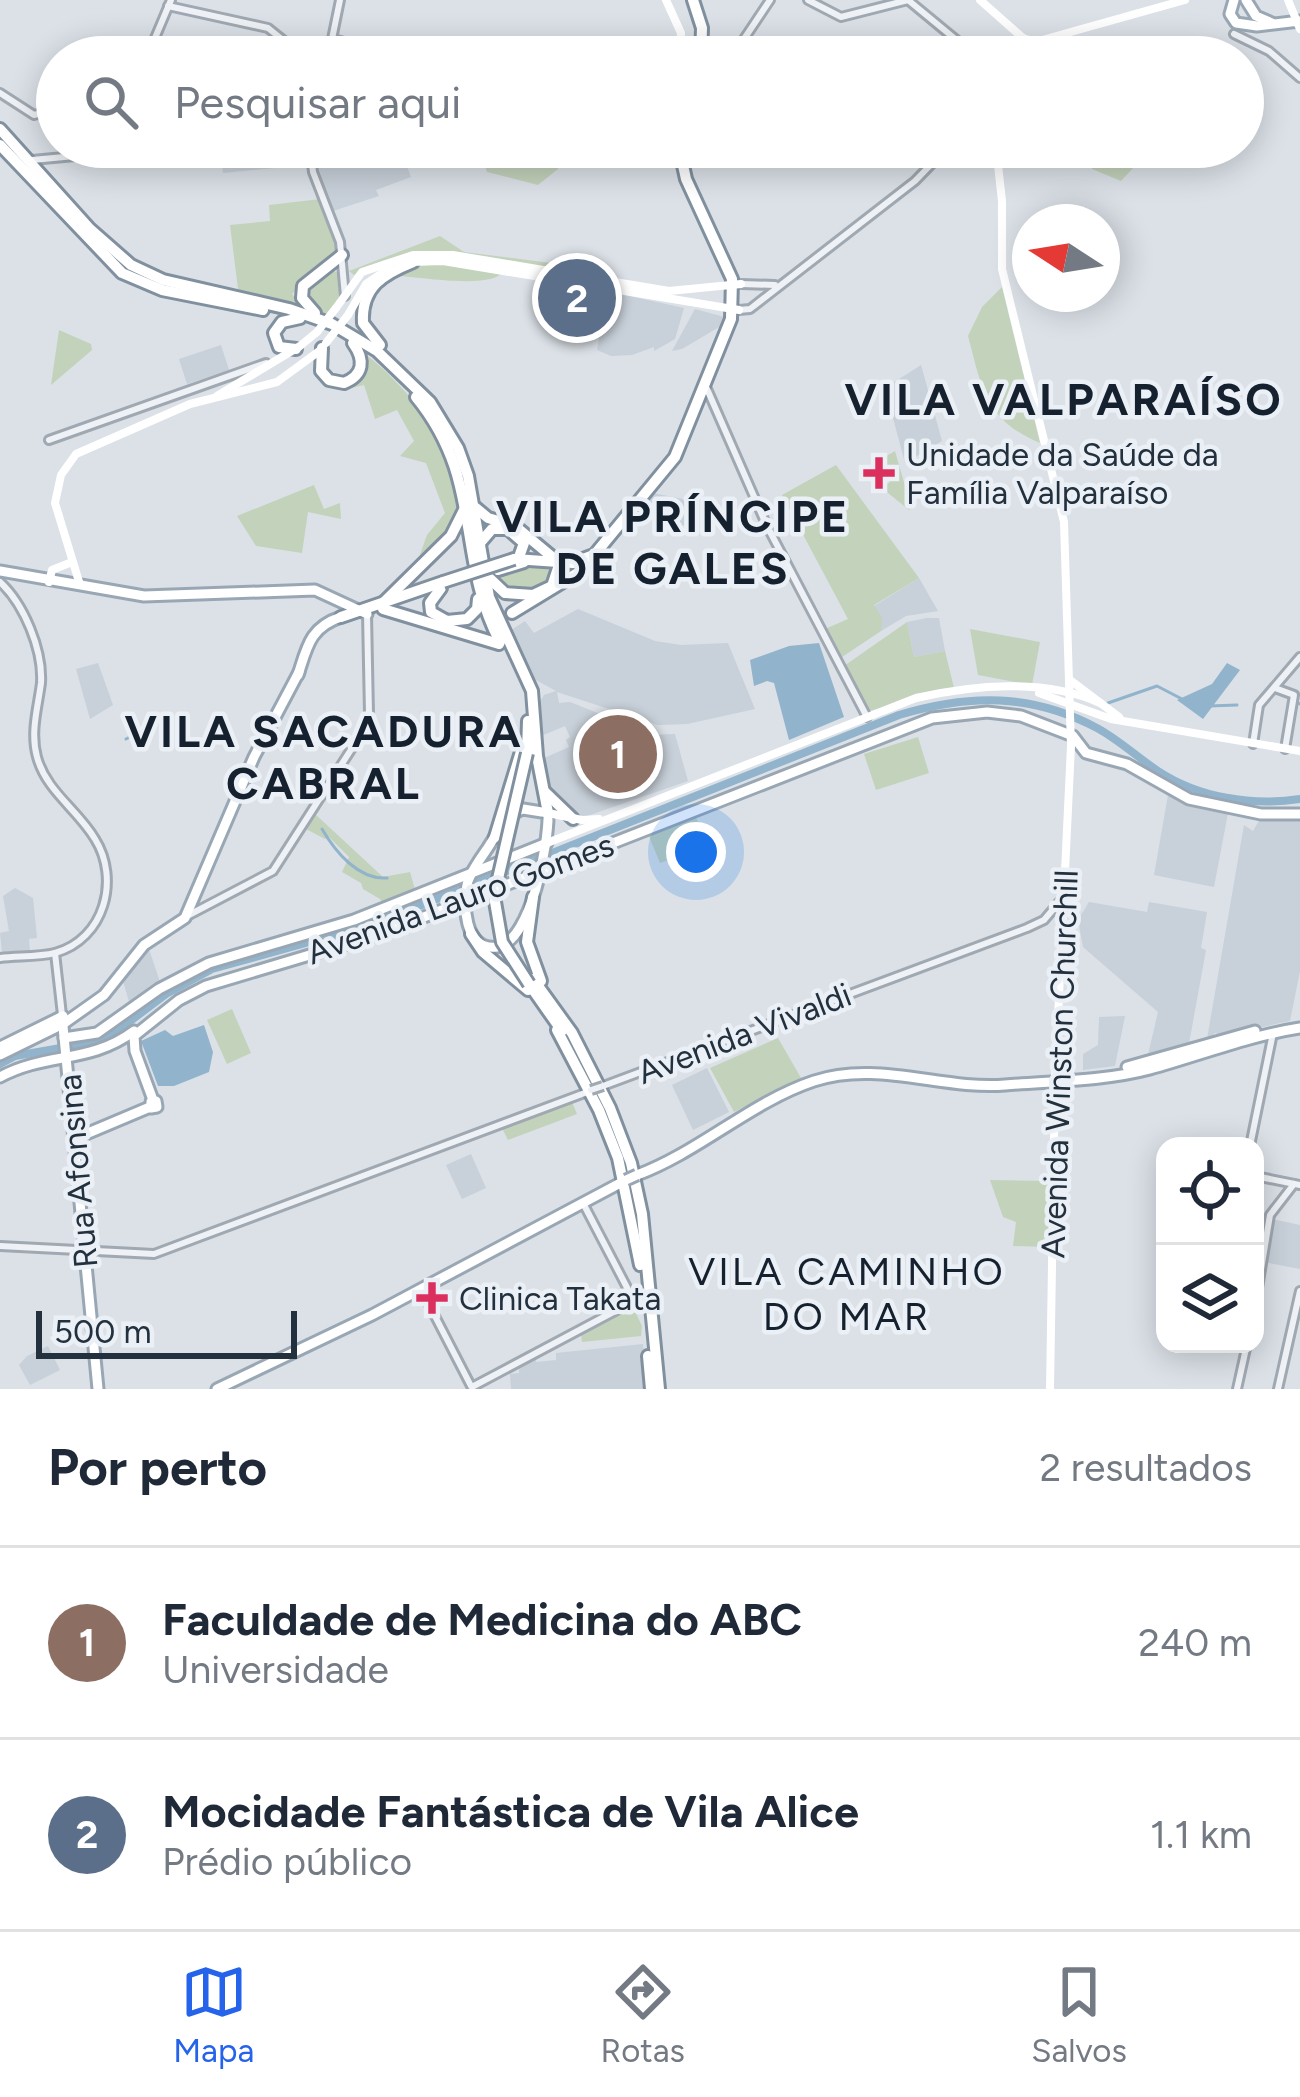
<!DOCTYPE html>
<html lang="pt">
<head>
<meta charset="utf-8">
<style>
  :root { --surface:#fff; --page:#f6f6f7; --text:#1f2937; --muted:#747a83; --line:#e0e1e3; --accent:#2563eb }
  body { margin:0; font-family:Figtree,sans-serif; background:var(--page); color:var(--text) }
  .controls { position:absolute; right:36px; bottom:36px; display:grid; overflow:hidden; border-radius:24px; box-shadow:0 6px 30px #0003 }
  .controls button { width:108px; height:108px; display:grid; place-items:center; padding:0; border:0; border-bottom:3px solid var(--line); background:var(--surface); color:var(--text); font:60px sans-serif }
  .compass { position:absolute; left:1012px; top:204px; width:108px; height:108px; border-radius:50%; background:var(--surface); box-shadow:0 6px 30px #0003; rotate:282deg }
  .scale { position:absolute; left:36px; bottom:30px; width:261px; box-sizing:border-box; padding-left:12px; border:6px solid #23303e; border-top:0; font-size:33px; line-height:42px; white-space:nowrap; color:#23303e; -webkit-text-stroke:9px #eaf0f5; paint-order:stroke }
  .you { position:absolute; left:696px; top:852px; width:42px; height:42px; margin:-30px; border:9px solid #fff; border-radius:50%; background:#1a73e8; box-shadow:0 0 0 18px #1a73e833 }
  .badge { display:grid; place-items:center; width:78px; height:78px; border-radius:50%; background:var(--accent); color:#fff; font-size:39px; font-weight:700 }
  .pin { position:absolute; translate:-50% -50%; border:6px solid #fff; box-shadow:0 3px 12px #0006 }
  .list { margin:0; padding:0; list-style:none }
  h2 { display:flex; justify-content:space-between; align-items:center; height:156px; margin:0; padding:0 48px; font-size:51px }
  h2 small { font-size:39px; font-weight:400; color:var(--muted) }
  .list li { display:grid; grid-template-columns:78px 1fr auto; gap:36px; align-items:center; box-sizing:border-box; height:192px; padding:0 48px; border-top:3px solid var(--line) }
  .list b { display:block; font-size:45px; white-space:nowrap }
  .list p { margin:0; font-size:39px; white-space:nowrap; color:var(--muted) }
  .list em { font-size:39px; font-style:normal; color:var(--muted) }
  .icon { flex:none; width:66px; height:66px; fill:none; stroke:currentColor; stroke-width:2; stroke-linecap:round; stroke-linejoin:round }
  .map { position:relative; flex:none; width:1300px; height:1389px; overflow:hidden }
  .search { position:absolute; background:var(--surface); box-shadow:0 6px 30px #0003; left:36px; right:36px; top:36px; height:132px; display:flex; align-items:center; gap:30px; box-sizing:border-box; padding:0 42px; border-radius:66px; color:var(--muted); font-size:45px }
  .sheet { height:540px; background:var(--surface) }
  nav { display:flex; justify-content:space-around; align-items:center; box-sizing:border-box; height:168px; border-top:3px solid var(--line); background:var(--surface); font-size:33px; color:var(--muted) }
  nav a { display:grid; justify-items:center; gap:6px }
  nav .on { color:var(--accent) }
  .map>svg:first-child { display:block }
</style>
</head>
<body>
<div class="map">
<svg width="1300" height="1389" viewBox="0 0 1300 1389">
  <rect width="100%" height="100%" fill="#dbe1e7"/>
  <g fill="#c8d0d9">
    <polygon points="231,147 305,147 307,165 223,173 220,149"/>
    <polygon points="350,147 400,147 411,177 376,190 379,196 333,211 315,165"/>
    <polygon points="607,291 684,308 675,339 654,351 654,347 632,355 611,356 597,350"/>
    <polygon points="695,309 728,318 726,323 682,349 672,351"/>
    <polygon points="221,345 229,370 187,384 179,359"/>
    <polygon points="921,365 942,441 905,463 885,388"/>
    <polygon points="653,493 688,500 696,520 680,527 658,518 642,506"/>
    <polygon points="919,578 938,611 906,616 881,631 874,606"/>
    <polygon points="578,609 655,641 681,645 728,643 755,709 687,724 658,725 557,692 559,703 570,702 652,735 675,734 688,781 584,817 573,814 550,794 540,760 569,747 566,740 570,737 565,726 541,736 540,702 544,695 556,691 534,679 507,633 525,621 534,633"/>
    <polygon points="927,618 939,618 945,651 914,657 907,622"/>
    <polygon points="98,663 113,705 90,719 76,669"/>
    <polygon points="1168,795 1228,813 1214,887 1154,875"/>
    <polygon points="1261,817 1300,817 1300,971 1290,1021 1225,1035 1214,1033 1214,1037 1207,1039 1244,825 1253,831"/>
    <polygon points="15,888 33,898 37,938 29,939 30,951 2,953 0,933 9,931 3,896"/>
    <polygon points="1089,902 1147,912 1149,902 1207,912 1201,948 1206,950 1188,1049 1147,1059 1158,1012 1083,947 1078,920"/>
    <polygon points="149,949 161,985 130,1005 123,981"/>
    <polygon points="1125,1016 1115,1066 1083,1070 1083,1054 1098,1045 1099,1017"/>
    <polygon points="707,1068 729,1112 693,1130 672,1085"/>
    <polygon points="471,1154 486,1188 462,1199 446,1165"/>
    <polygon points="1272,1219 1300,1225 1300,1269 1264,1262"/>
    <polygon points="643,1344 646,1389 511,1389 510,1374 519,1373 519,1366 536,1359 536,1362 556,1360 556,1353"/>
    <polygon points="48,1346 60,1370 30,1385 19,1365 27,1356"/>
  </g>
  <g fill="#c3d2bb">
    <polygon points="1099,147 1121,147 1134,167 1121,181 1092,169"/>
    <polygon points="518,149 558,164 558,169 538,185 487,172 483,160"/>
    <polygon points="321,199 338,251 292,294 305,309 242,293 238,289 230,225 270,221 269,205"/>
    <path d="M 440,236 L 464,252 L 567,265 L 566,271 C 498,260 417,233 354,275 L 349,271 Z"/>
    <path d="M 442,264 L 501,274 C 484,289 414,276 387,275 L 417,266 Z"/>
    <polygon points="330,269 340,274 341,296 326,316 305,297 306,288"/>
    <path d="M 1002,287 L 1040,443 C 985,420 982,388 968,336 L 982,307 Z"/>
    <polygon points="59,330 91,344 92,350 51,385"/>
    <path d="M 360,350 C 402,380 480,468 456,523 C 450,538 429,552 417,563 L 427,535 L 445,513 L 426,463 L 400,456 L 414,441 L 397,410 L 375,419 L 364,385 L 343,390 L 337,386 L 351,384 Z"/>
    <polygon points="895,451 911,507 909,510 882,488 890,482 878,461"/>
    <polygon points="836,465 919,578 874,605 882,618 881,631 842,657 825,629 848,619 782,495"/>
    <polygon points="314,485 324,509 340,503 341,519 308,512 302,553 256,546 237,516"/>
    <path d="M 529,563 L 546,566 L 553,576 C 542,593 523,592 506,590 L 491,575 Z"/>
    <polygon points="907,622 914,657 945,651 954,688 869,711 844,666"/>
    <polygon points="970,629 1040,642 1032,685 978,675"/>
    <polygon points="918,737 929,773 876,790 864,754"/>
    <polygon points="316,815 383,877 410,872 416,893 383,905 380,899 363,889 361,883 342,872 349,857 329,837 325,839 306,829"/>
    <polygon points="695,815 708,846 660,863 648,834"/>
    <polygon points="232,1009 251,1053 227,1064 207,1020"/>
    <polygon points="778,1038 801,1078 734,1112 710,1068"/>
    <polygon points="572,1102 577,1114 508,1140 502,1128"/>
    <polygon points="990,1180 1050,1181 1049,1247 1013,1246 1016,1222 1003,1217"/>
    <polygon points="632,1305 642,1326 641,1336 582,1342 581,1333"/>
  </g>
  <g fill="#91b4cc">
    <polygon points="819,643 844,717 789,740 774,683 767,681 754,686 750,660 789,646"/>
    <polygon points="1227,663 1240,670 1203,719 1177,700 1212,684"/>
    <polygon points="204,1025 213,1052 209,1072 174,1086 158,1086 141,1041 165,1030 173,1036"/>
  </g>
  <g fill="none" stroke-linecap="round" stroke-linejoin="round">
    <g stroke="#91b4cc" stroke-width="3">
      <polyline points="1296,702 1300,704"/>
      <polyline points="1108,703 1157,686 1182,699"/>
      <polyline points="1209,706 1237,705"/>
      <polyline points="126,739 130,737"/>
      <path d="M 322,829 C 336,853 359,880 387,878"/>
    </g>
    <path stroke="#91b4cc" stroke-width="8" d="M 0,1064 L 15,1056 L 95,1042 L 117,1031 L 166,994 L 212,969 L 374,924 L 899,715 C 969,694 1031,693 1097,728 C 1119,740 1137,757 1158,771 C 1199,798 1252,806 1300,799"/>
    <defs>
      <g id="tertiary">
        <polyline points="808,0 841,17 908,0 977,57"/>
        <polyline points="168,6 268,28 299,53 333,48 378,56"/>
        <polyline points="1234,34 1269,51 1300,78"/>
        <polyline points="332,39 340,0"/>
        <polyline points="289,43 309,46 337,40 369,49"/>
        <polyline points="147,57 171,0"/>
        <polyline points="732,57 770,0"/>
        <polyline points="0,93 34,115 57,109"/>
        <polyline points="310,147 313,172 340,242 345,296"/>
        <polyline points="32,160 172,147"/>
        <polyline points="741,284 775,285"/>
        <polyline points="739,310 750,309 915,181 948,147"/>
        <polyline points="707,389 766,524 867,717"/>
        <polyline points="49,440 266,363"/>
        <path d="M 0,582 C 24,604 43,650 41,683 C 38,707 30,732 37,757 C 46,791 78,810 95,839 C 120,879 105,939 55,953 C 38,957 18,956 0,958"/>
        <polyline points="1275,688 1294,695 1285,749"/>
        <polyline points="1253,744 1259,705 1300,657"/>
        <polyline points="189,915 273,871 363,731 369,714 367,614"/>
        <polyline points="55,953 62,1015"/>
        <polyline points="603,1086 1027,928 1044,920 1061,900"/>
        <polyline points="1250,1146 1273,1033"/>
        <polyline points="1255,1176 1300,1185"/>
        <polyline points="0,1246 154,1254 590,1091"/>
        <polyline points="421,1289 471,1386"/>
        <polyline points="1255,1306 1270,1215 1294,1184"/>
        <polyline points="472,1387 634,1301 583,1203"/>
        <polyline points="1237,1389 1247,1344"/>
        <polyline points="1278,1389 1300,1291"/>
      </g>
      <g id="primary">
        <polyline points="1234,0 1230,14 1236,23 1257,26 1300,21"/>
        <polyline points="1246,0 1256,16 1272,23"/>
        <polyline points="0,571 144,596 315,590 367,614"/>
        <path d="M 298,675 C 307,647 310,627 341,617"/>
        <path d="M 523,809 L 548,813 C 549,841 532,941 497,947 C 464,952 462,902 468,881 C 472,870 480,859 487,849 C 497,834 506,814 523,809 Z"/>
        <polyline points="62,1016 98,1389"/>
        <polyline points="64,1038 97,1033 159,989 209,963 354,920 547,843"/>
        <polyline points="0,1047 63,1016"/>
        <polyline points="0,1055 63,1024 104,995 144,945 185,918 254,757 299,672"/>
        <polyline points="1127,1067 1255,1031"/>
        <path d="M 0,1077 C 46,1052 90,1064 134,1031"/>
        <polyline points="153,1100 135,1051 134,1036 179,1000 206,986 383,933 932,718 987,712 1021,716 1073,736 1086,753 1127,764 1189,799 1261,814 1300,814"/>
        <polygon points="156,1101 157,1107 151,1108 151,1102"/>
        <polyline points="74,1139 150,1107"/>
        <path d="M 637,1175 C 699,1152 751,1102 814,1081 C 877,1060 942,1090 1005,1085 C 1052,1081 1105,1081 1150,1069 C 1201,1055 1248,1036 1300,1028"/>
        <polyline points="217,1389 372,1315 626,1180"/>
      </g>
      <g id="trunk">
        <polyline points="693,0 702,28 701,57"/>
        <polyline points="0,129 90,229 131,265 163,280 289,309 332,324 377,351 430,402 458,448 468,476 489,597 532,691 537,756 548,813"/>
        <polyline points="0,145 122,273 162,290 263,310"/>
        <polyline points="315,313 302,298 303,286 342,255"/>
        <path d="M 380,345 L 363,323 C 361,287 383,274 413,262"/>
        <path d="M 322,348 L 321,371 L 329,380 L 344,383 C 364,375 365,360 353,343"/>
        <polyline points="296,349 279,347 274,333 282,322 300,318"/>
        <path d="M 416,397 C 484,480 455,555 500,642"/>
        <polyline points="476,508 488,518 515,526 557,561"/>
        <polyline points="480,543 492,529 508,529 524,543 519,557"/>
        <polyline points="514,559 573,563 591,556"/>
        <polyline points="498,570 524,562"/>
        <polyline points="486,575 505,593 533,595 552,586 558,568 565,563"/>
        <polyline points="441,588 430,603 431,612 447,621 467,619 477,609 478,599"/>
        <polyline points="385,601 451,536 464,510"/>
        <polyline points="383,609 499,644"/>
        <polyline points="512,613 581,571 675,457 731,319 732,279 686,179 679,147"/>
        <polyline points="341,617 443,582"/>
        <polyline points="527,753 528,721"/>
        <polyline points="545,792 573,819"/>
        <polyline points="495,837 523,745"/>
        <polyline points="533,897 527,942 541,981"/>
        <polyline points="471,934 483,952 528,990"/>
        <polyline points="533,979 572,1033 610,1108 631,1163 642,1214 659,1389"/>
        <polyline points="529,984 562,1031"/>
        <polyline points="557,1030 599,1110 618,1158 640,1265"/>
        <polyline points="648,1356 651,1389"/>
      </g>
    </defs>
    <use href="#tertiary" stroke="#a0a8b1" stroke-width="12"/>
    <use href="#primary" stroke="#99a7b4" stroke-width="15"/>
    <use href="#trunk" stroke="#81909f" stroke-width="16"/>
    <use href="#tertiary" stroke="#eef1f5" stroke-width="6"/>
    <g stroke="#fff" stroke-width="8">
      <polyline points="666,0 681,33 680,57"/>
      <polyline points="980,0 1023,38 1024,52"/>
      <polyline points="1288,0 1300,29"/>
      <polyline points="1023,38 1035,42 1185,0"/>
      <polyline points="996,147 1002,201 1002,269 1064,522 1071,746 1055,1080 1050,1389"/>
      <polyline points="409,262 443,261 739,310"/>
      <polyline points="336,308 362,272 413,255 453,255 669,291 741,284"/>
      <polyline points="348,315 366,284 389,268"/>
      <polyline points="217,396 300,346 317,332"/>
      <polyline points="49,582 52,570 72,562"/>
      <polyline points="80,585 55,503 61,475 76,454 190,404 277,382 322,349"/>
      <polyline points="1070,680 1119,717"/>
      <polyline points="1039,693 1111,719 1300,751"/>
      <polyline points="548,813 582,820 599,819"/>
      <path d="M 547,843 L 916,698 C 973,685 1045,678 1100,703"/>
    </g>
    <use href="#primary" stroke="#fff" stroke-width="9"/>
    <use href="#trunk" stroke="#fff" stroke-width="10"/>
    <defs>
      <polyline id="tertiary-bridge" points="591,1090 603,1086"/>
      <polyline id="primary-bridge" points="626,1180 637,1175"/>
      <g id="trunk-bridge">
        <polyline points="443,582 514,559"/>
        <polyline points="527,753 494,896 502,942 529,984"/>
      </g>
    </defs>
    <use href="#tertiary-bridge" stroke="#a0a8b1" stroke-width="12" stroke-linecap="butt"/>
    <use href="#primary-bridge" stroke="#99a7b4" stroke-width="15" stroke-linecap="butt"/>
    <use href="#trunk-bridge" stroke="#81909f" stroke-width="16" stroke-linecap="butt"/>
    <use href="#tertiary-bridge" stroke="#eef1f5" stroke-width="6"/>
    <g stroke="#fff" stroke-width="8">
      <polyline points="317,332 336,308"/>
      <polyline points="326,343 348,315"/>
    </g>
    <use href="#primary-bridge" stroke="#fff" stroke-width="9"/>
    <use href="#trunk-bridge" stroke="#fff" stroke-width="10"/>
  </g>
  <g fill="#db305d" stroke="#eaf0f5" stroke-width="4.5">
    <path d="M873 455h12v12h12v12h-12v12h-12v-12h-12v-12h12z"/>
    <path d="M426 1280h12v12h12v12h-12v12h-12v-12h-12v-12h12z"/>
  </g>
  <g text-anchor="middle" stroke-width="9" stroke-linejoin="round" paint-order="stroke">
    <g font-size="33" fill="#23303e" stroke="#eaf0f5" text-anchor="start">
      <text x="906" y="466">Unidade da Saúde da<tspan x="906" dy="38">Família Valparaíso</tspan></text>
      <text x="459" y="1310">Clinica Takata</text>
    </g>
    <g font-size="33" fill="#23303e" stroke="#eaf0f5">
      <text transform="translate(460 898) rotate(-20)" y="12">Avenida Lauro Gomes</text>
      <text transform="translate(744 1033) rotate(-21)" y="12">Avenida Vivaldi</text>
      <text transform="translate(1059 1064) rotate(-88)" y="12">Avenida Winston Churchill</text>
      <text transform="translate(77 1171) rotate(-95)" y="12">Rua Afonsina</text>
    </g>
    <g font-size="39" letter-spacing="3" fill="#16212f" stroke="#eaf0f5">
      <text x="847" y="1285">VILA CAMINHO<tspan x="847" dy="45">DO MAR</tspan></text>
    </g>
    <g font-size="45" font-weight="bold" letter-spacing="3" fill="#16212f" stroke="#eaf0f5">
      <text x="1064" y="415">VILA VALPARAÍSO</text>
      <text x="673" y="532">VILA PRÍNCIPE<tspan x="673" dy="52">DE GALES</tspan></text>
      <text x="324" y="747">VILA SACADURA<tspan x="324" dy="52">CABRAL</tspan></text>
    </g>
  </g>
</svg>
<div class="controls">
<button><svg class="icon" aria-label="locate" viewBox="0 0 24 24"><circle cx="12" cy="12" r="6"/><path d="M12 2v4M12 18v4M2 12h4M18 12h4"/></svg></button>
<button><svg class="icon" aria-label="layers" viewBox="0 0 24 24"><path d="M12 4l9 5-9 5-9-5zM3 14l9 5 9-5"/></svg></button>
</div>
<svg class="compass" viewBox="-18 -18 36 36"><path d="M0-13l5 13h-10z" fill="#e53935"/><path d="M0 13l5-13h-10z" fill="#747a83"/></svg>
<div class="scale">500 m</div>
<div class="you"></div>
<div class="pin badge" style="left:618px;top:754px;background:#8d6e63">1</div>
<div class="pin badge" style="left:577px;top:298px;background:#5c6f8a">2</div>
<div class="search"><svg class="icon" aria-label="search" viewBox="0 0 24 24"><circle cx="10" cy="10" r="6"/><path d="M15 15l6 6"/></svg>Pesquisar aqui</div>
</div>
<section class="sheet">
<h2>Por perto<small>2 resultados</small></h2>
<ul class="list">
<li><span class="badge" style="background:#8d6e63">1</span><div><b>Faculdade de Medicina do ABC</b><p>Universidade</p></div><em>240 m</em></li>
<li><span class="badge" style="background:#5c6f8a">2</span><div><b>Mocidade Fantástica de Vila Alice</b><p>Prédio público</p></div><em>1.1 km</em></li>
</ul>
</section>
<nav>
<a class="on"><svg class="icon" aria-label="map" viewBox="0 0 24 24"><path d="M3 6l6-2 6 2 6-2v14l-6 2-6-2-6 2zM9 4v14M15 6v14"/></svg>Mapa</a>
<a><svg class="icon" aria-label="directions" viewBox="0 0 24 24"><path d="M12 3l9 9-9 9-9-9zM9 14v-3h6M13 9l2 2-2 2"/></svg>Rotas</a>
<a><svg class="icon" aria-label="saved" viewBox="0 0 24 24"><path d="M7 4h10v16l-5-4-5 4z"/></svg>Salvos</a>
</nav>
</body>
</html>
